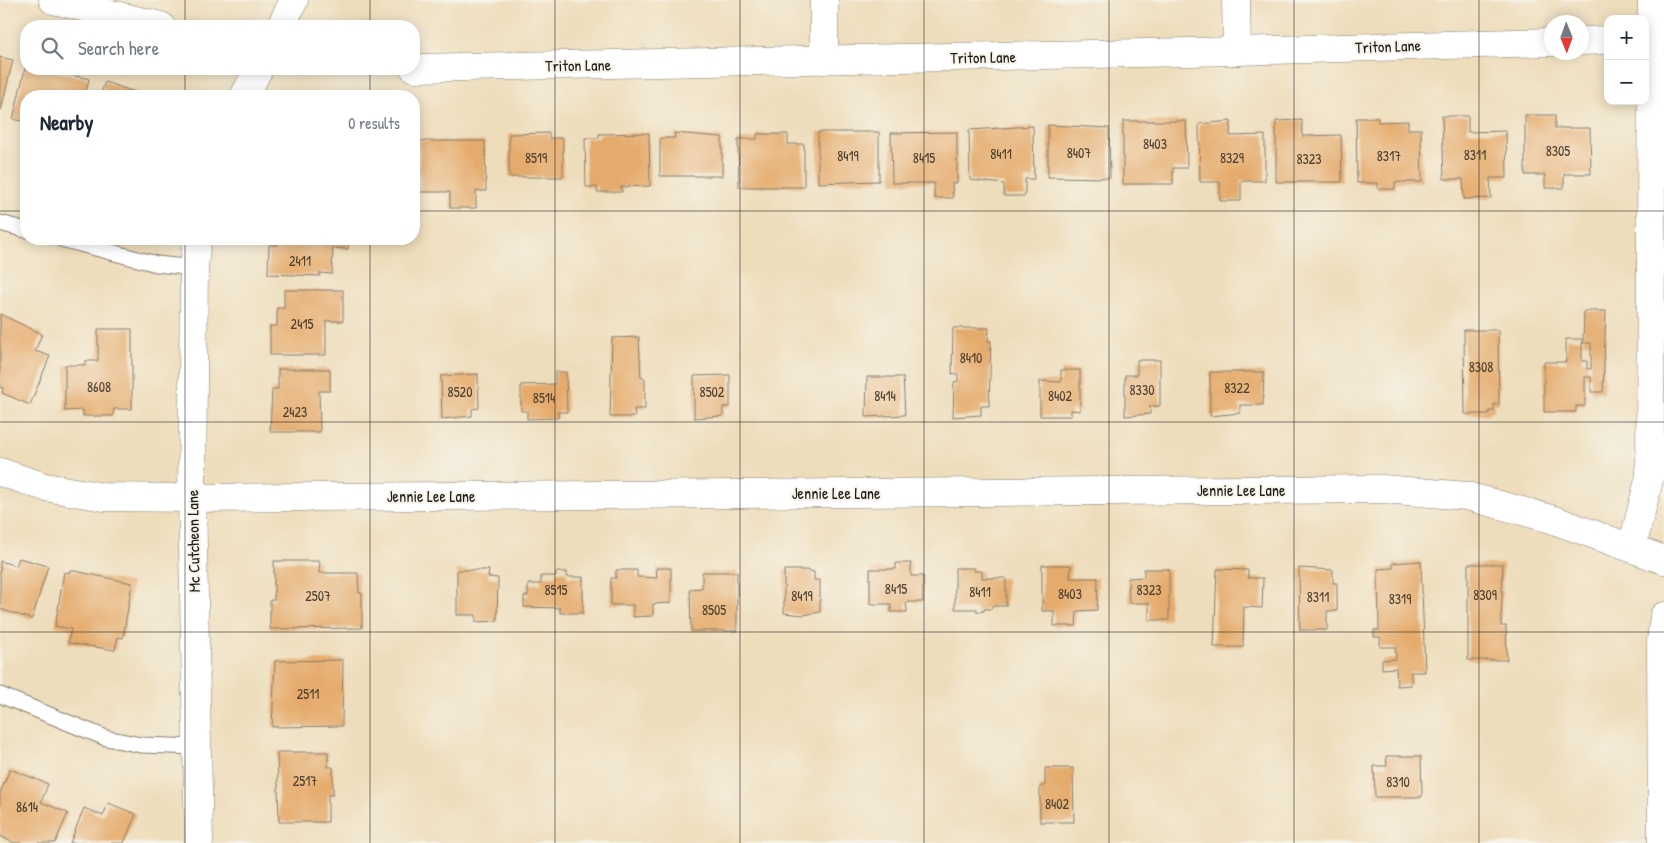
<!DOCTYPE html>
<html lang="en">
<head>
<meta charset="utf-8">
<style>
  :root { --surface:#fff; --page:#f2f2f3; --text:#1f2937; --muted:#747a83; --line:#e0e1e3 }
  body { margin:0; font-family:"Patrick Hand",sans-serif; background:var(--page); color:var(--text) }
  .controls { position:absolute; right:15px; top:15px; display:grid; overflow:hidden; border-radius:10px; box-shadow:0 2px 12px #0003 }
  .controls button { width:45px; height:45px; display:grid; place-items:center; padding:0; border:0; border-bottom:1px solid var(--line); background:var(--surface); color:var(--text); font:25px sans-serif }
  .compass { position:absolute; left:1544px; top:15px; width:45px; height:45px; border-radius:50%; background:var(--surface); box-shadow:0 2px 12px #0003; rotate:179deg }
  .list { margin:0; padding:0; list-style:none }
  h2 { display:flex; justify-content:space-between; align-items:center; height:65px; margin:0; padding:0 20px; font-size:21px }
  h2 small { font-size:16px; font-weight:400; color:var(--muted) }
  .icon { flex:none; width:28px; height:28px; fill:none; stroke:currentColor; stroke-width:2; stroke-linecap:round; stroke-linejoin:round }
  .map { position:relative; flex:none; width:1664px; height:843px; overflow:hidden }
  .search { position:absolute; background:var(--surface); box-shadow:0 2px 12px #0003; left:20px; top:20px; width:400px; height:55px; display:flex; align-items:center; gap:12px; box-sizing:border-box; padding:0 18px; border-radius:20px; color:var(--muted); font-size:19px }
  .panel { position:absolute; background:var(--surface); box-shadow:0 2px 12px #0003; left:20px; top:90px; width:400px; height:155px; border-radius:20px }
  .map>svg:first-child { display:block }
</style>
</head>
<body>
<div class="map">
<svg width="1664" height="843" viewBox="0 0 1664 843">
  <rect width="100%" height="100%" fill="#f7f3e8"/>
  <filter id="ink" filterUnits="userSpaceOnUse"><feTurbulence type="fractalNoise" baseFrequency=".02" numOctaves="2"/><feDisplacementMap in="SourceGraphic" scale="10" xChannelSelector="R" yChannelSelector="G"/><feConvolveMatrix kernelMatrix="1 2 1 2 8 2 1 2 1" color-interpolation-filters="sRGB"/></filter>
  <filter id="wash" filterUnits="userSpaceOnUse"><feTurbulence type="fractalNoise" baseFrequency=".0096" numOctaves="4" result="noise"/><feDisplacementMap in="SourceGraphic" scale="20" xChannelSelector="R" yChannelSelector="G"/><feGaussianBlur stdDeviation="1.12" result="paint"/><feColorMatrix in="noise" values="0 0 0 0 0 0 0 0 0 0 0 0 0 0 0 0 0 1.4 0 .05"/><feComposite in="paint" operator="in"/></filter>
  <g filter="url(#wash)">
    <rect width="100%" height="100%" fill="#edb"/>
    <g id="blocks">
      <g fill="#e5ab6c">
        <polygon points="0,57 13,60 1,110 0,110"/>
        <polygon points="26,65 26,69 46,69 89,79 85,96 26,96 26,122 13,119"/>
        <polygon points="105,82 146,96 100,96"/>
        <polygon points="1525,115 1555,115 1555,128 1590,128 1591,174 1564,174 1564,188 1545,188 1545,175 1525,175"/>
        <polygon points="1442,116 1468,116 1468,132 1506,131 1507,178 1490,178 1491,198 1464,199 1463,179 1444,179"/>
        <polygon points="1356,118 1378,118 1378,122 1408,121 1408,129 1421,129 1422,182 1395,182 1395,189 1378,189 1378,183 1357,183"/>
        <polygon points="1302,120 1302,136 1341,135 1342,182 1276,182 1276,121"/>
        <polygon points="1123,121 1186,121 1187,168 1173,168 1173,184 1123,184"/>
        <polygon points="1231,121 1230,136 1265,135 1265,181 1241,181 1241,201 1220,201 1220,182 1200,182 1199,124"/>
        <polygon points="1048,125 1109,128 1110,178 1048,177"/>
        <polygon points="1033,126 1034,179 1025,179 1025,196 1004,196 1004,184 970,180 969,130"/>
        <polygon points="818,132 879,132 879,181 818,183"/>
        <polygon points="957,132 957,183 952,183 953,198 934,198 934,183 892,183 891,133"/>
        <polygon points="549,133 549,138 563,138 563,177 509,177 509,134"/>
        <polygon points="649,133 650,186 621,187 622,192 597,192 597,187 586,187 585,138 599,138 599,134"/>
        <polygon points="674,133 722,137 722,176 660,176 660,138 675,138"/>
        <polygon points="757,134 788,134 788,144 804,144 804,187 739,187 738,139 757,139"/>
        <polygon points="419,141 485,141 486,191 476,191 476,208 450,208 450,192 420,192"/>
        <polygon points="278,239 349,239 348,249 333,248 332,274 320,273 320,276 268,274 269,245 278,245"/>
        <polygon points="284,290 343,290 343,321 326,321 326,355 270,355 270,326 277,326 277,308 284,308"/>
        <polygon points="1584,311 1606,311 1603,392 1591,392 1591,377 1585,377 1585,406 1576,406 1576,412 1544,412 1544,362 1566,362 1566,339 1582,339 1582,361 1587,361 1587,369 1591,369 1591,343 1583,343"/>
        <polygon points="0,314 42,334 35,351 50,356 30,405 2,393 3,388 0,387"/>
        <polygon points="953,328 989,328 988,341 991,341 989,406 981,406 981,415 953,417 954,382 958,381 958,374 952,374"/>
        <polygon points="98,329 132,329 132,409 114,409 113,416 83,416 83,410 65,411 65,365 85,365 85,361 98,361"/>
        <polygon points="1464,330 1498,330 1499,404 1494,404 1494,411 1489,411 1489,414 1465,414"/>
        <polygon points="639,337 641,378 645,378 645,409 634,409 635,417 610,417 612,338"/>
        <polygon points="1137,360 1160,360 1160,406 1150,406 1150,414 1125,416 1125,375 1137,375"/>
        <polygon points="278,369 330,369 330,391 319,391 320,432 270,432 272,389 278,389"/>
        <polygon points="1061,370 1080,370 1080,411 1071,410 1071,416 1040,416 1040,381 1061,382"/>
        <polygon points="555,372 566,372 567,412 558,412 558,418 527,419 527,411 521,411 521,385 555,384"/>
        <polygon points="1210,372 1264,372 1263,405 1240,405 1240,413 1210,416"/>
        <polygon points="478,374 479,408 472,409 472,416 442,419 441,376"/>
        <polygon points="730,375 730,407 723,407 723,416 694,418 694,376"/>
        <polygon points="867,377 903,377 905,415 866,417"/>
        <polygon points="19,558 48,566 32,619 0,609 0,561 16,566"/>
        <polygon points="274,561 320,561 319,573 358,573 359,593 362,593 362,628 270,629 270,600 274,600"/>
        <polygon points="1421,561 1425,672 1411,672 1411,685 1397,686 1396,668 1382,669 1382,660 1396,659 1395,647 1380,647 1380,637 1374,637 1374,630 1379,630 1378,569 1393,568 1393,563"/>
        <polygon points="896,563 911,563 911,576 923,576 923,602 906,602 907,612 891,612 891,604 870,604 870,569 896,569"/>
        <polygon points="1468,564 1503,564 1501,626 1506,626 1507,660 1468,660"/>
        <polygon points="1042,565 1071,565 1070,578 1098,578 1097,610 1077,611 1076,626 1054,626 1054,611 1042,611"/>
        <polygon points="656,568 671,568 671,603 653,604 653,616 633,617 633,605 611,605 611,578 616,578 616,570 637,570 637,577 657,578"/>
        <polygon points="955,568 974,568 974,571 982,571 982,578 1006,578 1006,606 992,606 991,609 984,609 984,611 977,612 977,609 955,609"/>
        <polygon points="1299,568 1333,570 1333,583 1337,583 1337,611 1327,611 1327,630 1300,630"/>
        <polygon points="1144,569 1169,569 1169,620 1149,620 1149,603 1129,603 1128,578 1144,577"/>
        <polygon points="1217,569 1248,570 1248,578 1263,578 1262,608 1244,607 1243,647 1214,647"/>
        <polygon points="70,570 132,583 123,638 118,637 115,650 68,643 71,629 55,626 64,572 69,573"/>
        <polygon points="457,570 489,570 488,577 498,578 497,621 476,622 476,615 457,615"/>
        <polygon points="784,570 806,570 814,572 814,580 820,580 820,612 803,615 784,613"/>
        <polygon points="556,572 567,572 567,577 583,577 583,613 560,613 560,608 524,607 524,596 528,596 528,584 541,584 541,576 556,576"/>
        <polygon points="702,572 737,572 737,631 691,631 690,589 702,588"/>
        <polygon points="343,660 342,726 272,727 275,661"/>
        <polygon points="277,752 328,752 328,767 333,767 333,795 328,795 328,822 279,822"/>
        <polygon points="1386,756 1421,756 1422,797 1375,797 1374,766 1387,766"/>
        <polygon points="1045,768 1073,768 1074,822 1040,822 1040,786 1045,786"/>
        <polygon points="10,769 48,784 41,802 68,813 55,843 14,843 0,836 0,793"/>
        <polygon points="108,803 136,814 124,843 70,843 84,808 103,816"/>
      </g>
    </g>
  </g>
  <g filter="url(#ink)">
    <use href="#blocks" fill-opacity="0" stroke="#857c6c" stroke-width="1"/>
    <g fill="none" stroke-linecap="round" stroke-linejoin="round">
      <defs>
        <g id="service">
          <polyline points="0,223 26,230"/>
          <polyline points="61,239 157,264 194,268"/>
          <polyline points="0,695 106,738 141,745 198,747"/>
        </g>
        <g id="minor">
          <polyline points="53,0 161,26"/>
          <polyline points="824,0 824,60"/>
          <polyline points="1236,0 1237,51"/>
          <polyline points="1582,41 1608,40"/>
          <polyline points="414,68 1237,51 1552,42"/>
          <polyline points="1632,547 1650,476 1652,0"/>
          <polyline points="1662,843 1661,641 1664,616"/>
        </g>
        <g id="tertiary">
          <polyline points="281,26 294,0"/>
          <polyline points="244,96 259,69"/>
          <polyline points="197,239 194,268 192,498 199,843"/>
          <polyline points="0,472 45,487 104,497 192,498 1383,489 1467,496 1551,519 1664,560"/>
        </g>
      </defs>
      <use href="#service" stroke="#857c6c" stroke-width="17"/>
      <use href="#minor" stroke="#857c6c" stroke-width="29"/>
      <use href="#tertiary" stroke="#857c6c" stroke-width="29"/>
      <use href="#service" stroke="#fff" stroke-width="15"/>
      <use href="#minor" stroke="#fff" stroke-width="28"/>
      <use href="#tertiary" stroke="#fff" stroke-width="28"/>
    </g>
  </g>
  <path fill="none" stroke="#1c1c1c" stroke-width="1" stroke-opacity="0.55" d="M 185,0 L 185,26M 370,0 L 370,26M 555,0 L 555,843M 740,0 L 740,843M 924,0 L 924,843M 1109,0 L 1109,843M 1294,0 L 1294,843M 1479,0 L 1479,843M 185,69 L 185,96M 370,69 L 370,96M 0,211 L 26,211M 414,211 L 1664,211M 185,239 L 185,843M 370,239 L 370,843M 0,422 L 1664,422M 0,632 L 1664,632"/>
  <g text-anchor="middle" stroke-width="4" stroke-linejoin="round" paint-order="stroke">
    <g font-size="14" fill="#4e4030">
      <text x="1155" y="149">8403</text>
      <text x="1558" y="156">8305</text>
      <text x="1079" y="158">8407</text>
      <text x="1001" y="159">8411</text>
      <text x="1475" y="160">8311</text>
      <text x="848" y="161">8419</text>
      <text x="1389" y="161">8317</text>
      <text x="536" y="163">8519</text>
      <text x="924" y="163">8415</text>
      <text x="1232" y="163">8329</text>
      <text x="1309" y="164">8323</text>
      <text x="300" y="266">2411</text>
      <text x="302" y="329">2415</text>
      <text x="971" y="363">8410</text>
      <text x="1481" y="372">8308</text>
      <text x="99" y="392">8608</text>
      <text x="1237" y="393">8322</text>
      <text x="1142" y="395">8330</text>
      <text x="460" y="397">8520</text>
      <text x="712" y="397">8502</text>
      <text x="885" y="401">8414</text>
      <text x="1060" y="401">8402</text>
      <text x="544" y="403">8514</text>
      <text x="295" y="417">2423</text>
      <text x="896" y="594">8415</text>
      <text x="556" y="595">8515</text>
      <text x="1149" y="595">8323</text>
      <text x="980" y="597">8411</text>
      <text x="1070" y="599">8403</text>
      <text x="1485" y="600">8309</text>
      <text x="318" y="601">2507</text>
      <text x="802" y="601">8419</text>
      <text x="1318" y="602">8311</text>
      <text x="1400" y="604">8319</text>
      <text x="714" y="615">8505</text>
      <text x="308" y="699">2511</text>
      <text x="305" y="786">2517</text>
      <text x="1398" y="787">8310</text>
      <text x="1057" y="809">8402</text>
      <text x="27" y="812">8614</text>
    </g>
    <g font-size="16" fill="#1c1c1c" stroke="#f7f3e8">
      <text transform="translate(1388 46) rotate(-2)" y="6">Triton Lane</text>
      <text transform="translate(983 57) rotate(-1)" y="6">Triton Lane</text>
      <text transform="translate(578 65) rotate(-1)" y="6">Triton Lane</text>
      <text x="1241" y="496">Jennie Lee Lane</text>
      <text x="836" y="499">Jennie Lee Lane</text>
      <text x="431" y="502">Jennie Lee Lane</text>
      <text transform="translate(193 541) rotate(-91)" y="6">Mc Cutcheon Lane</text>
    </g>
  </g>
</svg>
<div class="controls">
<button>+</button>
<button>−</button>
</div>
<svg class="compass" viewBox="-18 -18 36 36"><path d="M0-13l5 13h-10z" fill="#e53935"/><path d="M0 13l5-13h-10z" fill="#747a83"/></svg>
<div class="search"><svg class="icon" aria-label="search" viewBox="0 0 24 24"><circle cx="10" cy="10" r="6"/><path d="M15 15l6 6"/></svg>Search here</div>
<section class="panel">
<h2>Nearby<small>0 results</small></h2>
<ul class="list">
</ul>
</section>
</div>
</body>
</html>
